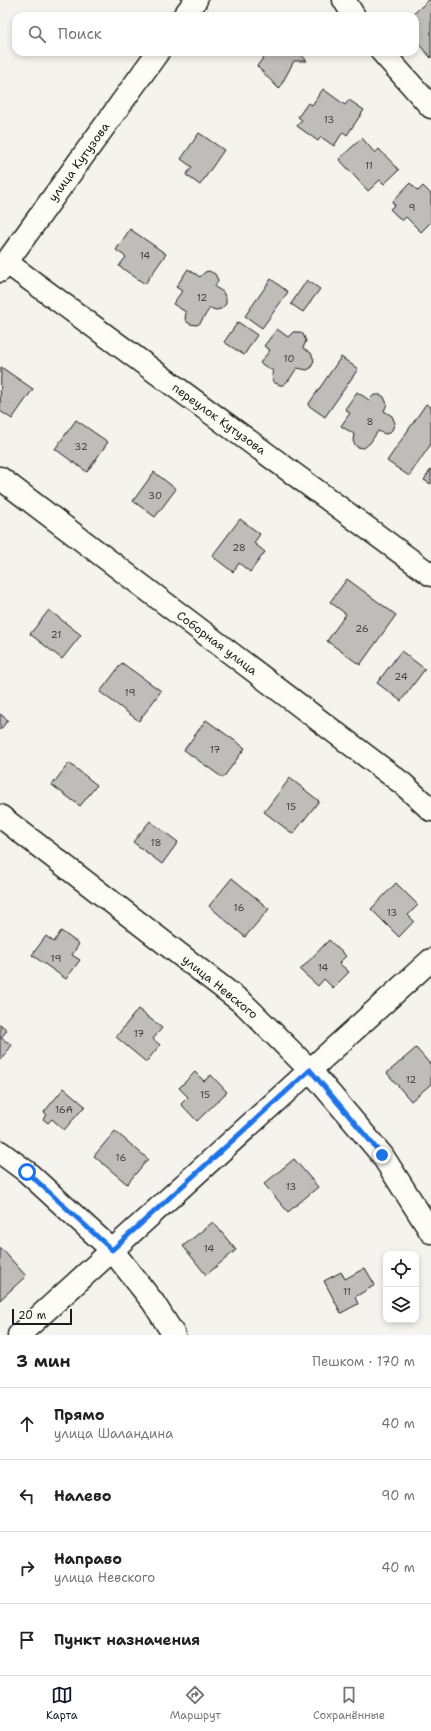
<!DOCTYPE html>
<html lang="ru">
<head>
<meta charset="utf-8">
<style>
  :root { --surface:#fff; --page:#f2f2f2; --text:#222; --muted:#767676; --line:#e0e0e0; --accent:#111827 }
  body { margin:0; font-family:"Shantell Sans",sans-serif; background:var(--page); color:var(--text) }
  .controls { position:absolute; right:12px; bottom:12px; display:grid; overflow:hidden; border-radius:8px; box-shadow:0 2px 6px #0003 }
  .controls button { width:36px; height:36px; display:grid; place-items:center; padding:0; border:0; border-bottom:1px solid var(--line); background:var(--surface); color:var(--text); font:20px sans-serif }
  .scale { position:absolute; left:12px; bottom:10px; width:60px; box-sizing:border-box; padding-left:4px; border:2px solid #1c1c1c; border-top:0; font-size:11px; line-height:14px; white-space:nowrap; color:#1c1c1c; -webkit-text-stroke:3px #fdfcf7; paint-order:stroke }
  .stop { position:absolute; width:12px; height:12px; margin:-9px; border:3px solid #1a73e8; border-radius:50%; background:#fff }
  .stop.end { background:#1a73e8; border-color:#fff; box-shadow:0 1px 4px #0008 }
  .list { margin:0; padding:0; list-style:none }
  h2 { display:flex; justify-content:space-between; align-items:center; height:52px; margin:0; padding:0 16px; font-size:17px }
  h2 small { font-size:13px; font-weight:400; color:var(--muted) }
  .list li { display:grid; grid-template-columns:26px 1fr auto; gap:12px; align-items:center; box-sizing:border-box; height:72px; padding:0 16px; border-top:1px solid var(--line) }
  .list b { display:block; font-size:15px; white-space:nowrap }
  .list p { margin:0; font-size:13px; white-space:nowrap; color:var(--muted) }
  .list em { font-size:13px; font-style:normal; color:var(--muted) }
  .icon { flex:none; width:22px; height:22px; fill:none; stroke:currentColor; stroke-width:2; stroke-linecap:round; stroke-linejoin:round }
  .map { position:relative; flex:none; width:431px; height:1335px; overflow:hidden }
  .search { position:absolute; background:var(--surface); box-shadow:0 2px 6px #0003; left:12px; right:12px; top:12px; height:44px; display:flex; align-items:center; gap:10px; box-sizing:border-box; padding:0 14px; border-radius:12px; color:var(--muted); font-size:15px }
  .sheet { height:340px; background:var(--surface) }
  nav { display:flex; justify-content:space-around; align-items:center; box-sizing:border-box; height:56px; border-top:1px solid var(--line); background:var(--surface); font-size:11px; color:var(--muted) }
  nav a { display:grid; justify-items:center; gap:2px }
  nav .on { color:var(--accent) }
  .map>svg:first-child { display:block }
</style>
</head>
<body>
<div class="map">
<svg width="431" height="1335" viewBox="0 0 431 1335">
  <rect width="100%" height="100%" fill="#f4f3ee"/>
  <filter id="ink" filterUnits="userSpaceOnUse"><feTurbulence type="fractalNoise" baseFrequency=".025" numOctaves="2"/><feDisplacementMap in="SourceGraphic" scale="8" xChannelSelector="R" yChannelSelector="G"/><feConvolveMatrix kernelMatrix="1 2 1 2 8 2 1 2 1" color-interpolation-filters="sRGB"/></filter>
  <g filter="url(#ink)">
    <g fill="#bebdba" stroke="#1c1c1c">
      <polygon points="429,0 431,0 431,58 415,40 415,16 411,16"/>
      <polygon points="268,52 299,52 307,61 294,61 279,89 257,66"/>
      <polygon points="323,89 345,105 349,100 364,110 347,135 343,132 334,146 321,137 318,141 297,126 302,120 298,117 308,103 312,105"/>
      <polygon points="199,133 224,150 200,185 186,175 192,167 181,159"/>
      <polygon points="362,138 375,153 379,149 399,170 384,184 380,180 368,191 339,159"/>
      <polygon points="410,183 418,191 423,186 431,194 431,222 421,232 406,217 402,221 390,209 395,205 392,202"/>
      <polygon points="130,229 166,254 145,284 119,266 126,257 116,250"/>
      <polygon points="188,269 200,277 205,272 209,271 215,274 218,280 215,287 223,292 226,299 226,304 221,309 216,310 210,308 200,323 197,325 190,324 187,322 185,319 186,312 173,304 182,291 176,287"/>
      <polygon points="271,279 288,292 262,328 245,316"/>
      <polygon points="307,280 320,289 303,312 291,304"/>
      <polygon points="238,322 257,335 244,355 224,342"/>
      <polygon points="277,329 288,337 293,332 300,332 303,334 306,341 303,348 311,353 314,360 311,368 307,370 297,368 289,380 283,385 280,385 273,382 272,375 273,371 260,363 270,350 264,346"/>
      <polygon points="341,357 358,369 325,417 308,405"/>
      <polygon points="1,367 33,389 12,419 0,411"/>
      <polygon points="357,392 369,400 374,395 381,395 384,397 387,404 384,411 392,416 395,423 392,430 389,433 385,434 378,431 370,443 364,448 357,447 355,445 353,441 354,434 341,426 350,413 345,409"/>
      <polygon points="426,404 431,407 431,444 409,476 387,461"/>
      <polygon points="76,420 108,442 87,472 55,449"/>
      <polygon points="431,469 431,484 424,480"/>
      <polygon points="154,472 176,489 155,517 133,501"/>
      <polygon points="240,519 260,534 254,543 265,552 250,572 239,563 233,572 212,556"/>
      <polygon points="347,579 396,615 360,665 327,641 346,614 330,602"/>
      <polygon points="49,610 81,635 62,659 30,634"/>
      <polygon points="401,651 425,669 401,701 377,683"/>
      <polygon points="122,663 161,691 139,721 100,692"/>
      <polygon points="0,714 8,720 0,730"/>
      <polygon points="206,720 245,748 223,778 184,750"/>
      <polygon points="69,763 97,785 80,806 52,785"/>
      <polygon points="290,778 319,801 293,834 264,812"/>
      <polygon points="150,821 178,842 162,864 133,842"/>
      <polygon points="232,878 269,909 245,937 209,906"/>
      <polygon points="396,883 418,905 408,915 414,921 399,937 371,909"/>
      <polygon points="61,931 79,944 72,955 80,960 66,979 32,955 46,936 54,942"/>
      <polygon points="329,940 346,956 339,963 349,972 333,988 324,979 318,986 300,970"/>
      <polygon points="138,1009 162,1028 153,1039 160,1045 146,1062 116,1037"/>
      <polygon points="0,1024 7,1030 1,1038 12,1045 0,1061"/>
      <polygon points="416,1048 431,1065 431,1084 411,1101 387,1073"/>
      <polygon points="195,1072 204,1081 211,1075 227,1092 197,1121 181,1104 188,1097 179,1088"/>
      <polygon points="64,1088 85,1106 64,1130 52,1119 48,1123 43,1119 47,1115 44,1112"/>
      <polygon points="115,1131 148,1159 127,1184 94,1156"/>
      <polygon points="294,1159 318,1187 288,1212 264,1184"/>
      <polygon points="213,1222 236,1250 206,1275 183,1246"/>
      <polygon points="1,1248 26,1276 0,1300 0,1249"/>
      <polygon points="365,1268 375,1285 355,1297 358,1304 341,1313 324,1281 341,1272 345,1279"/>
    </g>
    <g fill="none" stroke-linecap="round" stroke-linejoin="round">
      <defs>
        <g id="minor">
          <polyline points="344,0 354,16"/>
          <polyline points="184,16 196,0"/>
          <polyline points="382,52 431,107"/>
          <polyline points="6,262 431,575"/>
          <polyline points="0,271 158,52"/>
          <polyline points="0,478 403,784 431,810"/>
          <polyline points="0,816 244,1004 310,1070 382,1155 431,1232"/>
          <polyline points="0,1152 27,1172 112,1250 153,1302 174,1335"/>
          <polyline points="19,1335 431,960"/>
        </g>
      </defs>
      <use href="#minor" stroke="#1c1c1c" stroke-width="25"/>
      <use href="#minor" stroke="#fdfcf7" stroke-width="22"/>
    </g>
  </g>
  <g fill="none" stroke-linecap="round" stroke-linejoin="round" filter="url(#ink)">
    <polyline stroke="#1a73e8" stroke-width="5" points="27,1172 112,1250 310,1070 382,1155"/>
  </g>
  <g text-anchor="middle" stroke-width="4" stroke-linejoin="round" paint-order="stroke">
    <g font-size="10" fill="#444">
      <text x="329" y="123">13</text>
      <text x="369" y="169">11</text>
      <text x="412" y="211">9</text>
      <text x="145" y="259">14</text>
      <text x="202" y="301">12</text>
      <text x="289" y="362">10</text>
      <text x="370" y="425">8</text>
      <text x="81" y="450">32</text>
      <text x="155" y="499">30</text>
      <text x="239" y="551">28</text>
      <text x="362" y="632">26</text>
      <text x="56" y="638">21</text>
      <text x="401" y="680">24</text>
      <text x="130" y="696">19</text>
      <text x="215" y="753">17</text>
      <text x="291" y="810">15</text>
      <text x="156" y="846">18</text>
      <text x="239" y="911">16</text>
      <text x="392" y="916">13</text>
      <text x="56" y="962">19</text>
      <text x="323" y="971">14</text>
      <text x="139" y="1037">17</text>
      <text x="411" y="1083">12</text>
      <text x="205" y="1098">15</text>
      <text x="64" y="1113">16А</text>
      <text x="121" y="1161">16</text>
      <text x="291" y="1190">13</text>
      <text x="209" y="1252">14</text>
      <text x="347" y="1295">11</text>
    </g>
    <g font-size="12" fill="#1c1c1c" stroke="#fdfcf7">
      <text transform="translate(79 162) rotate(-54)" y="4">улица Кутузова</text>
      <text transform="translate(219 419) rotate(36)" y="4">переулок Кутузова</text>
      <text transform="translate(217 643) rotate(37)" y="4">Соборная улица</text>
      <text transform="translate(220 987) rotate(39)" y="4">улица Невского</text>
    </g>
  </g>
</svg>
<div class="controls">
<button><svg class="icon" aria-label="locate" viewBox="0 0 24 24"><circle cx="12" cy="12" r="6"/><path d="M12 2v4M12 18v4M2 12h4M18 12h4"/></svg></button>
<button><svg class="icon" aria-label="layers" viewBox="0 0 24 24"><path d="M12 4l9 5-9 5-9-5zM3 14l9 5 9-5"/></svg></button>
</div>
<div class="scale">20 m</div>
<div class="stop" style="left:27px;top:1172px"></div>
<div class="stop end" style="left:382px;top:1155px"></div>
<div class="search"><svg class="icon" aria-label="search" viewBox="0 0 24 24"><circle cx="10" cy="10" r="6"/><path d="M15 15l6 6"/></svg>Поиск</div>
</div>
<section class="sheet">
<h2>3 мин<small>Пешком · 170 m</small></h2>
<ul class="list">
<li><svg class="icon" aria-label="ahead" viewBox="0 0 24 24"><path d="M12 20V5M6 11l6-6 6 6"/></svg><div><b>Прямо</b><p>улица Шаландина</p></div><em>40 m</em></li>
<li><svg class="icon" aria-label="left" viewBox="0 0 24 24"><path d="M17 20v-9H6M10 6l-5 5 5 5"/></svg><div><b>Налево</b></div><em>90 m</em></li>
<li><svg class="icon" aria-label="right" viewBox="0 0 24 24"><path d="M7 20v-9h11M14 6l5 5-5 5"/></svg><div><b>Направо</b><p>улица Невского</p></div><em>40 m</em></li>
<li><svg class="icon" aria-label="arrive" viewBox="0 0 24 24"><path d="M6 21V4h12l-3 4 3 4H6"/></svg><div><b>Пункт назначения</b></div></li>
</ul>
</section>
<nav>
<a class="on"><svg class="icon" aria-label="map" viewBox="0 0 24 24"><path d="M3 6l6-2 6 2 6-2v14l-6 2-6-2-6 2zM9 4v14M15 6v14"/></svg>Карта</a>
<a><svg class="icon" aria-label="directions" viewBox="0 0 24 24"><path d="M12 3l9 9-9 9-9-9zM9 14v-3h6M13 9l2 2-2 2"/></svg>Маршрут</a>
<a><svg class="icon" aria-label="saved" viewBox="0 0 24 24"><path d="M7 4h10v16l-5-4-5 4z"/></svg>Сохранённые</a>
</nav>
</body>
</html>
